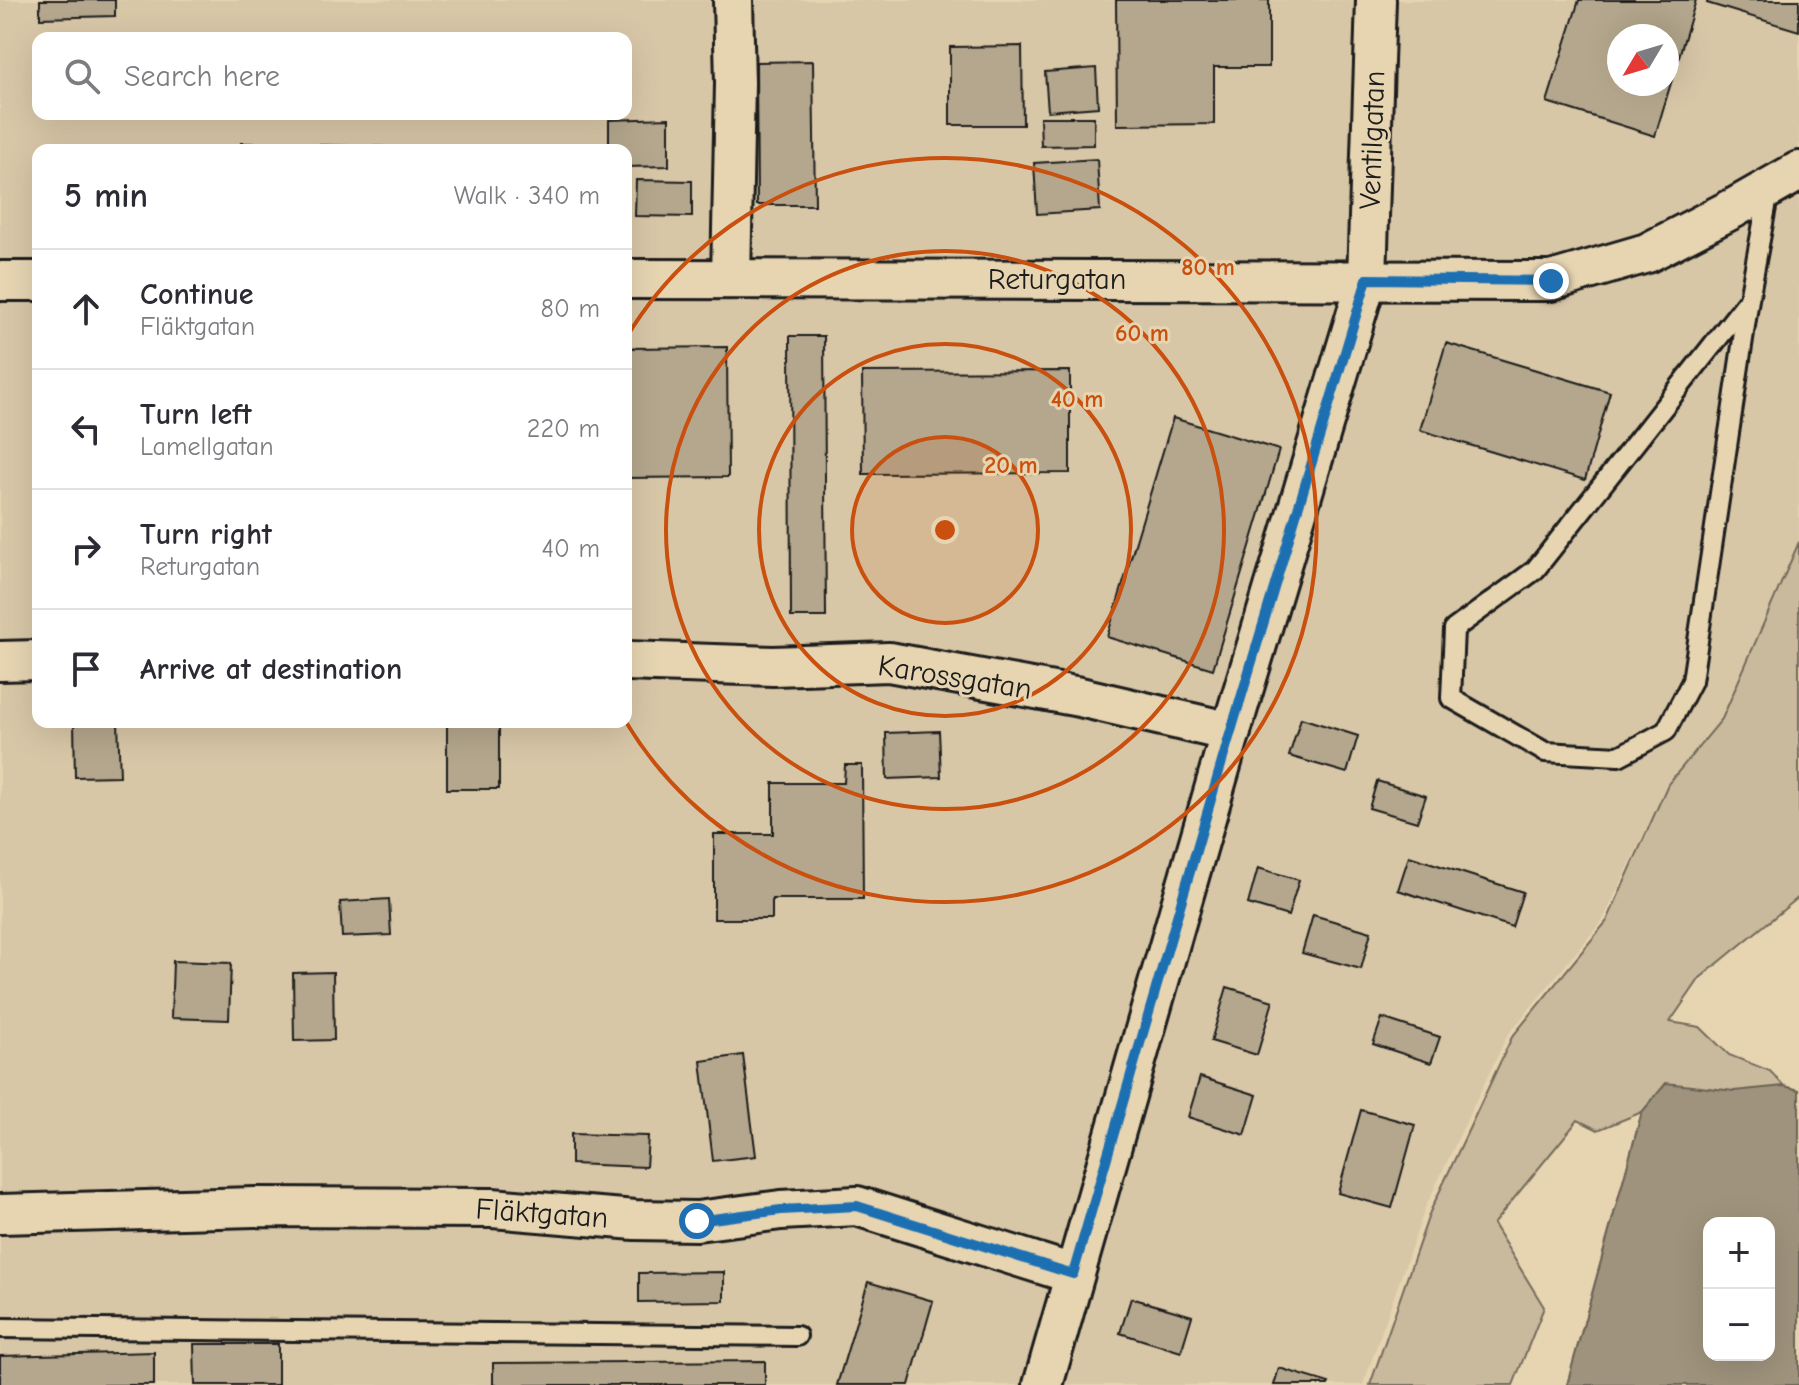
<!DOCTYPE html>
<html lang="en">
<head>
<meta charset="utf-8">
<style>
  :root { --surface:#fff; --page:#f7f7f7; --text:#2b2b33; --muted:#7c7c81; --line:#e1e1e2 }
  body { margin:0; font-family:"Comic Neue",sans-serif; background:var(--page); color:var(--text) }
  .controls { position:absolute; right:24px; bottom:24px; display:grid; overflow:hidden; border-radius:16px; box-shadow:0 8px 32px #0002 }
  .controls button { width:72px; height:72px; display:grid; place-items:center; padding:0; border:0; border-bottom:2px solid var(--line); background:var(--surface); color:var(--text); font:40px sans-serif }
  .compass { position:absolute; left:1607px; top:24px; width:72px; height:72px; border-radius:50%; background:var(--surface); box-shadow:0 8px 32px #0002; rotate:232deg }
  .stop { position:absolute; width:24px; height:24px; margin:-18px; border:6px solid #1f6fb2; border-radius:50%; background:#fff }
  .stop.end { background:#1f6fb2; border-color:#fff; box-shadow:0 2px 8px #0008 }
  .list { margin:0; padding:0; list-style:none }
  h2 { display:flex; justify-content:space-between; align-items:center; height:104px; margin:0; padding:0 32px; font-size:34px }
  h2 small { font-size:26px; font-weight:400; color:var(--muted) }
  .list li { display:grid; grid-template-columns:52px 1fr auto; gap:24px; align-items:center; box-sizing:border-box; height:120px; padding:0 32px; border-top:2px solid var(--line) }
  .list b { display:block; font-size:30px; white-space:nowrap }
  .list p { margin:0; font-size:26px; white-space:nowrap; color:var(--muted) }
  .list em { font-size:26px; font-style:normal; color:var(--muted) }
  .icon { flex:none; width:44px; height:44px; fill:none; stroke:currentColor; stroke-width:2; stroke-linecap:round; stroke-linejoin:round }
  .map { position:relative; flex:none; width:1799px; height:1385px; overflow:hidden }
  .search { position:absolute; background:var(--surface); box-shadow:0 8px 32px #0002; left:32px; top:32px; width:600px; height:88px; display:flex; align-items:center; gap:20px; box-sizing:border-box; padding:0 28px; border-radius:16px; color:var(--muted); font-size:30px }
  .panel { position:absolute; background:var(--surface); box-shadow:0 8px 32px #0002; left:32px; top:144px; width:600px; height:584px; border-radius:16px }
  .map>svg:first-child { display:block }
</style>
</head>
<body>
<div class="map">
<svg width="1799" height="1385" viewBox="0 0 1799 1385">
  <rect width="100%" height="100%" fill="#e7d5b2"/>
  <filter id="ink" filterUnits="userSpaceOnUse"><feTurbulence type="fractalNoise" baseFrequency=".0125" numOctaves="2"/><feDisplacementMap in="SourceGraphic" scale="16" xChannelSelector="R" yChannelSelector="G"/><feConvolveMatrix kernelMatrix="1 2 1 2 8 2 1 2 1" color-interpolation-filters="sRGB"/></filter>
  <g filter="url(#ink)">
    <path fill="#d8c7a7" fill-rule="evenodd" d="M 0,0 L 1799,0 L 1799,542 L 1722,719 L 1668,784 L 1603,920 L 1507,1036 L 1426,1206 L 1363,1385 L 0,1385 ZM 1619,36 L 1667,36 L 1667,84 L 1619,84 ZM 38,38 L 626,38 L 626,114 L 38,114 ZM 38,150 L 626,150 L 626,722 L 38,722 Z"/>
    <polygon fill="#caba9d" stroke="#736b5c" stroke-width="2" points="1799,542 1799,897 1700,978 1670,1022 1700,1027 1729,1055 1770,1071 1784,1086 1799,1090 1769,1223 1709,1223 1709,1355 1567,1385 1642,1112 1598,1130 1578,1120 1493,1224 1544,1307 1513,1385 1370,1385 1430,1212 1512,1037 1607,921 1668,784 1722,719"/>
    <path fill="#9f937d" stroke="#6b6356" stroke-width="2" fill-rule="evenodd" d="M 1666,1083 L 1734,1091 L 1784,1086 L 1799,1090 L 1799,1385 L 1567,1385 L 1642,1112 ZM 1709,1223 L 1769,1223 L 1769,1355 L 1709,1355 Z"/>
    <g fill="#b4a78d" stroke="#1c1c1c" stroke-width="2" fill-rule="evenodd">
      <polygon points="40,0 115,0 115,16 40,18"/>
      <polygon points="1116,0 1269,0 1269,67 1214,67 1214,124 1117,125"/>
      <path d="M 1579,0 L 1696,0 L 1655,136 L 1547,102 ZM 1619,36 L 1667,36 L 1667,84 L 1619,84 Z"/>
      <polygon points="1708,0 1799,0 1799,31 1707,3"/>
      <polygon points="1022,46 1023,125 950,125 950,47"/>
      <polygon points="813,61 815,205 757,205 756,62"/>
      <polygon points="1096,68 1098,107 1048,111 1045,72"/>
      <polygon points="1040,117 1094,117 1094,145 1041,146"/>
      <polygon points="669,118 669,166 626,167 626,150 609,150 609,120"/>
      <polygon points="241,143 495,150 241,150"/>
      <polygon points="1097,159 1100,210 1037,214 1034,163"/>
      <polygon points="636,180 692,181 692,217 635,216"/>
      <polygon points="790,336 824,336 826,617 791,617"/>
      <polygon points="1446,343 1610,392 1585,480 1420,430"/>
      <polygon points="727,347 728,477 626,478 626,348"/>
      <polygon points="1070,371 1070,473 863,474 862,372"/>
      <polygon points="1173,418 1279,450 1213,669 1107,637"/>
      <polygon points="1301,718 1358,736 1347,773 1289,756"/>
      <polygon points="74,722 118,722 120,776 75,777"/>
      <rect x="447" y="722" width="52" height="67"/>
      <polygon points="939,731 941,777 887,779 886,733"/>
      <polygon points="845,765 862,765 863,899 772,899 772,919 714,919 714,834 773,834 773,783 844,783"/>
      <polygon points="1377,781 1426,796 1417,822 1369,808"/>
      <polygon points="1409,856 1523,892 1512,927 1398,890"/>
      <polygon points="1258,868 1299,880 1288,916 1248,904"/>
      <polygon points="389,899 391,935 342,937 340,902"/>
      <polygon points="1313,915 1371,932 1361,969 1302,953"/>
      <polygon points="173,961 231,963 229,1020 171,1018"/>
      <polygon points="333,972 334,1040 294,1041 293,973"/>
      <polygon points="1227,987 1273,1001 1257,1055 1211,1041"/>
      <polygon points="1382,1018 1440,1037 1431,1063 1373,1044"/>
      <polygon points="743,1055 756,1156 713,1161 701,1061"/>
      <polygon points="1200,1077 1257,1095 1245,1135 1188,1117"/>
      <polygon points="1361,1110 1415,1125 1392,1208 1338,1193"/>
      <polygon points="571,1134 648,1136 646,1167 571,1164"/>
      <polygon points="724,1272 724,1301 639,1302 639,1273"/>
      <polygon points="868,1282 933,1301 909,1385 837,1385"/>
      <polygon points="1131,1298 1192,1316 1181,1352 1120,1333"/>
      <polygon points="194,1344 278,1344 278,1385 195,1385"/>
      <polygon points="154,1352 154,1385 0,1385 0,1356"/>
      <polygon points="765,1361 765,1385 493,1385 493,1363"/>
      <polygon points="1279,1368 1329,1383 1328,1385 1274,1385"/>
    </g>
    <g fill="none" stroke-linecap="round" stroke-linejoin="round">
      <defs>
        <g id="lane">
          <polyline points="1749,299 1692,681 1666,731 1619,756 1545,752 1451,698 1454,629 1535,570 1749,299 1769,191"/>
          <polyline points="0,1328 797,1336"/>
        </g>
        <g id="street">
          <polyline points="626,279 1551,281 1647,253 1734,208 1799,171"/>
          <polyline points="731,279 735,83 733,0"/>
          <polyline points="0,281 38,281"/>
          <polyline points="0,661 38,660"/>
          <polyline points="626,661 773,666 889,662 1080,697 1231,732"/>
          <polyline points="0,1214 255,1207 492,1208 635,1220 697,1221 781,1210 857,1206 1073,1274"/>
          <polyline points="1043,1385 1228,741 1367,279 1376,0"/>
        </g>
      </defs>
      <use href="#lane" stroke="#1c1c1c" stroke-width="24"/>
      <use href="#street" stroke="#1c1c1c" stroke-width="44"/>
      <use href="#lane" stroke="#e7d5b2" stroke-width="18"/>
      <use href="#street" stroke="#e7d5b2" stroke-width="38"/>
    </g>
  </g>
  <g fill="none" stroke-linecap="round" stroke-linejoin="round" filter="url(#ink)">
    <polyline stroke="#1f6fb2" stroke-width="10" points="697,1221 781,1210 857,1206 1073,1274 1228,741 1367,279 1551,281"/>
  </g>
  <circle cx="945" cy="530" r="93" fill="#c9500e" fill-opacity=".12"/>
  <g fill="none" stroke="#c9500e" stroke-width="4">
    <circle cx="945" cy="530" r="93"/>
    <circle cx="945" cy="530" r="186"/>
    <circle cx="945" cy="530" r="279"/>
    <path d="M626 338A372 372 0 1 1 626 722"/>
  </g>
  <g text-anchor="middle" stroke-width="6" stroke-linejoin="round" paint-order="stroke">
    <g font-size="30" fill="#1c1c1c" stroke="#e7d5b2">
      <text transform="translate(1372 140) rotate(-88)" y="10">Ventilgatan</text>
      <text x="1057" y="289">Returgatan</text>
      <text transform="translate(955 677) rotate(9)" y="10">Karossgatan</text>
      <text transform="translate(542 1213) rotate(4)" y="10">Fläktgatan</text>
    </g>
  </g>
  <circle cx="945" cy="530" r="12" fill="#c9500e" stroke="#e7d5b2" stroke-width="4"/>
  <g font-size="24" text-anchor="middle" font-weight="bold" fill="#c9500e" stroke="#e7d5b2" stroke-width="6" stroke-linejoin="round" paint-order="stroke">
    <text x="1208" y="275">80 m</text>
    <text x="1142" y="341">60 m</text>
    <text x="1077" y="407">40 m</text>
    <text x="1011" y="473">20 m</text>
  </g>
</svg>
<div class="controls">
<button>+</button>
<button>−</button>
</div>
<svg class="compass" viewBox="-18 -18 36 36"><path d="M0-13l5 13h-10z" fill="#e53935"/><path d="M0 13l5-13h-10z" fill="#7c7c81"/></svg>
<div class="stop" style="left:697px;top:1221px"></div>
<div class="stop end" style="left:1551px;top:281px"></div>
<div class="search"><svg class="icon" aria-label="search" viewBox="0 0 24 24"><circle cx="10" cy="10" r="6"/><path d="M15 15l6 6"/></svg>Search here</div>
<section class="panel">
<h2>5 min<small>Walk · 340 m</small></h2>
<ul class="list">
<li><svg class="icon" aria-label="ahead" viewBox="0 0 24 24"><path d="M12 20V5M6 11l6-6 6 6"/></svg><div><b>Continue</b><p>Fläktgatan</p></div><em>80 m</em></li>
<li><svg class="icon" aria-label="left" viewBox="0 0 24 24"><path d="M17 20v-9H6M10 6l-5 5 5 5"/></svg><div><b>Turn left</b><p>Lamellgatan</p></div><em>220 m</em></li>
<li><svg class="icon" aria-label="right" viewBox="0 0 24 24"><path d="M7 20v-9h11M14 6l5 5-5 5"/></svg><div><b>Turn right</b><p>Returgatan</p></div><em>40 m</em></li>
<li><svg class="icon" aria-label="arrive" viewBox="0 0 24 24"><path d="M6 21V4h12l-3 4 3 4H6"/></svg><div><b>Arrive at destination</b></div></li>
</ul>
</section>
</div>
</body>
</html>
